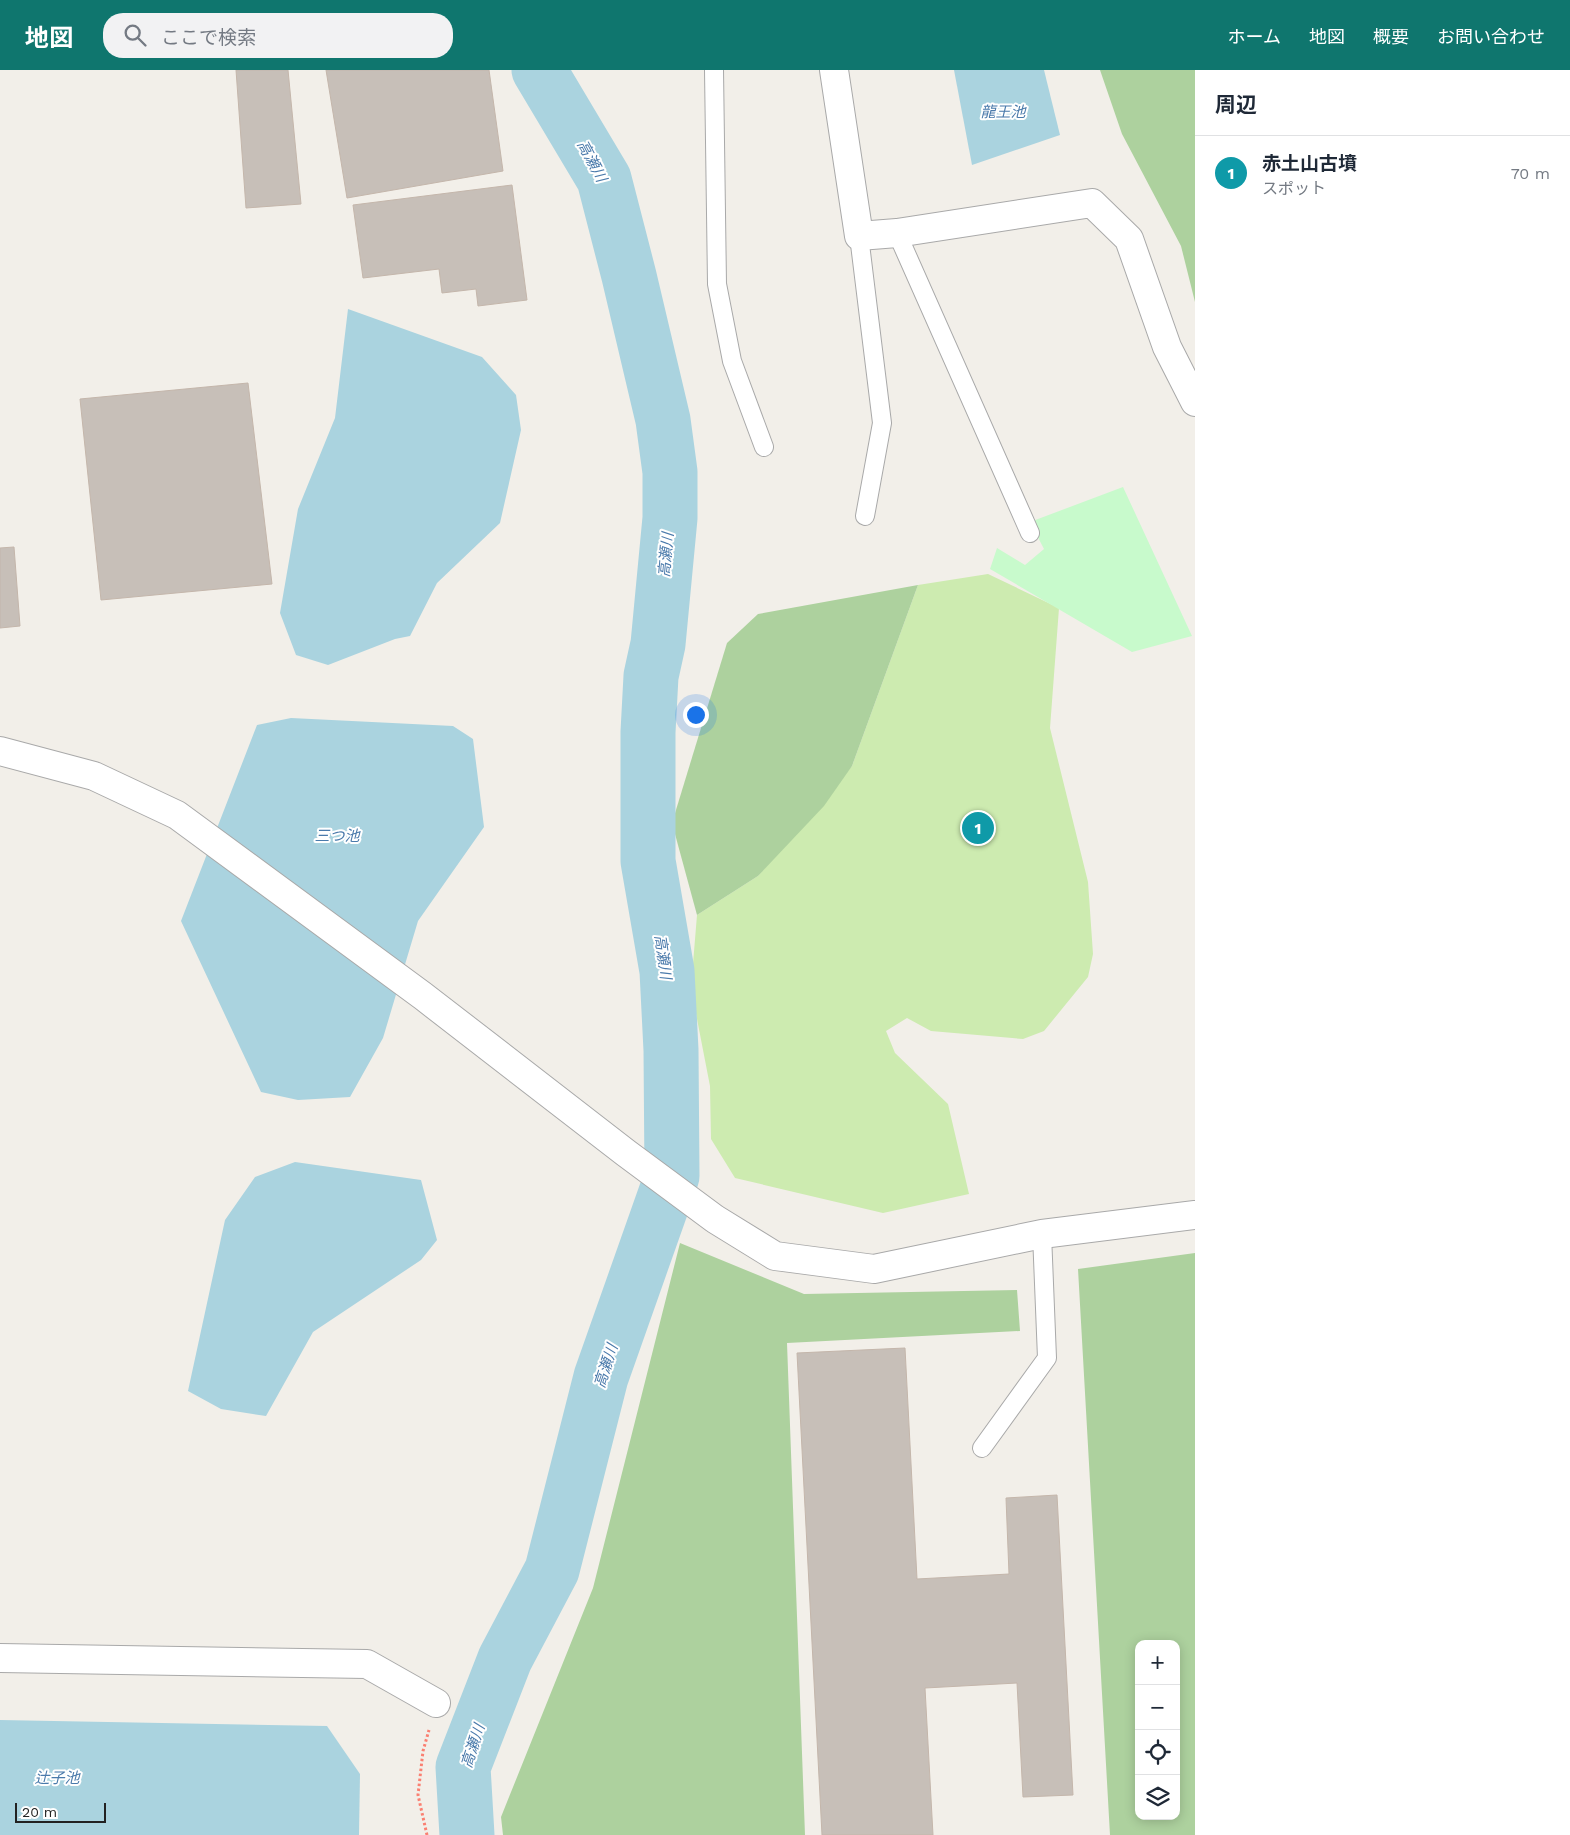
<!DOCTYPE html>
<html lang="ja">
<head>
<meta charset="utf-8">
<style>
  :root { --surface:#fff; --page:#f2f2f3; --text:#1f2937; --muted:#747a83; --line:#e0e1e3; --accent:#0f766e }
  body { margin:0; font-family:"Work Sans","Noto Sans JP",sans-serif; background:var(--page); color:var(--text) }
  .controls { position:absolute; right:15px; bottom:15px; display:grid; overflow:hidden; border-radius:10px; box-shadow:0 2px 12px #0003 }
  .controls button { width:45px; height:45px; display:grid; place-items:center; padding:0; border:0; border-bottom:1px solid var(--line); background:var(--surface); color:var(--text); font:25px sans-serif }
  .scale { position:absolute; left:15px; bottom:12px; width:91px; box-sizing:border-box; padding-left:5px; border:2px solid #222; border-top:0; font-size:14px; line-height:18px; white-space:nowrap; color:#222; -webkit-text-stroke:4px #fff; paint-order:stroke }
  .you { position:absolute; left:695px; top:644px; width:18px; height:18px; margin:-12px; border:4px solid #fff; border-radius:50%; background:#1a73e8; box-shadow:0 0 0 8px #1a73e833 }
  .badge { display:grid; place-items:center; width:32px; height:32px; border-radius:50%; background:var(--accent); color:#fff; font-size:16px; font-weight:700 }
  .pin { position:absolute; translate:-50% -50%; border:2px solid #fff; box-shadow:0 1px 5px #0006 }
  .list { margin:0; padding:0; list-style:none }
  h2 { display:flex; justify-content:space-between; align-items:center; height:65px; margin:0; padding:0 20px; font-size:21px }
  h2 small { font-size:16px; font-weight:400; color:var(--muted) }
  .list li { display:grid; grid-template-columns:32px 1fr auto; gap:15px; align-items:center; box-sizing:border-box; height:75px; padding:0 20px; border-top:1px solid var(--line) }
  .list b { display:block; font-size:19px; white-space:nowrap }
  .list p { margin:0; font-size:16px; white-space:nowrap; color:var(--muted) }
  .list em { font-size:16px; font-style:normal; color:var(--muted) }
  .icon { flex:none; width:28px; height:28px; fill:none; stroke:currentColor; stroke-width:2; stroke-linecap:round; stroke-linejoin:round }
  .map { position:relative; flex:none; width:1195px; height:1765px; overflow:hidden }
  header { display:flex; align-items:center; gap:30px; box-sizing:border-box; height:70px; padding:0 25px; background:var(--accent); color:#fff }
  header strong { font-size:24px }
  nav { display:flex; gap:28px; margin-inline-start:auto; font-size:18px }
  .search { width:350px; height:45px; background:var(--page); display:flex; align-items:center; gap:12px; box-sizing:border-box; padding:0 18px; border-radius:20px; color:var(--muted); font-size:19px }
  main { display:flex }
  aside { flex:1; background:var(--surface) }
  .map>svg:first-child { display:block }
</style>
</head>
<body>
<header>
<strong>地図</strong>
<div class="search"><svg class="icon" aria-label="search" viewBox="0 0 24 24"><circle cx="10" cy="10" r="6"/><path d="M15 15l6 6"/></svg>ここで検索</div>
<nav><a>ホーム</a><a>地図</a><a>概要</a><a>お問い合わせ</a></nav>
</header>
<main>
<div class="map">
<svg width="1195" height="1765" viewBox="0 0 1195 1765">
  <rect width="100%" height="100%" fill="#f2efe9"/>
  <polygon fill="#cdebb0" points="988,504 1059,538 1050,658 1088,812 1093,884 1088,907 1044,961 1023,969 931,961 907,948 886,961 895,983 948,1034 969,1124 883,1143 735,1108 711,1069 710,1016 691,918 697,845 758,806 852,696 918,515"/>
  <g fill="#add19e" fill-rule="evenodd">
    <polygon points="1100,0 1195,0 1195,232 1181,176 1122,64"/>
    <polygon points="918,515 852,696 824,736 758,806 697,845 672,753 727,573 758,544"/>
    <polygon points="680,1173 804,1224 1017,1220 1020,1261 787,1273 805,1765 503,1765 501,1747 593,1518"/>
    <path d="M 1195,1183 L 1195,1765 L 1110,1765 L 1078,1199 ZM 1139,1574 L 1176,1574 L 1176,1746 L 1139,1746 Z"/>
  </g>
  <polygon fill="#c8facc" points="1123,417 1192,566 1132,582 990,499 997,478 1025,495 1044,479 1030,452"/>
  <g fill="#aad3df">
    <polygon points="954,0 1044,0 1060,65 972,95"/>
    <polygon points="348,239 482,287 516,325 521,360 500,453 437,513 410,566 395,569 328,595 296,585 280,543 298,439 335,348"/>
    <polygon points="291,648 453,656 473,669 484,757 418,851 383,968 350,1027 298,1030 261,1022 181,851 257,655"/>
    <polygon points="295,1092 421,1110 437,1170 421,1190 313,1262 266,1346 221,1339 188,1321 225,1150 255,1107"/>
    <polygon points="0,1650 327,1656 360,1704 359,1765 0,1765"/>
  </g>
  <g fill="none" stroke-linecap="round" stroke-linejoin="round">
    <polyline stroke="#aad3df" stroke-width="55" points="467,1765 463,1697 505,1589 552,1500 601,1307 672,1106 671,980 667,901 648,791 648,662 651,606 658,574 670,448 670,402 663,350 629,206 604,109 539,0"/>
  </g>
  <g fill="#c7bfb8" stroke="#c4b6ab">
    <polygon points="236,0 288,0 301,134 246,138"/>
    <polygon points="326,0 489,0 503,101 347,128"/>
    <polygon points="512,115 527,230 478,236 476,219 442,223 439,199 363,208 353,135"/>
    <polygon points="248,313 272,514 101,530 80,329"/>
    <polygon points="14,477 20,556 0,558 0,478"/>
    <polygon points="905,1278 917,1509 1009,1504 1006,1428 1057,1425 1073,1725 1023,1727 1017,1613 925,1618 933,1765 822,1765 797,1283"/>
  </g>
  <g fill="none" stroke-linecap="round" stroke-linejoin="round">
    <defs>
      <g id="service">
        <polyline points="714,0 717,214 732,291 764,377"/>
        <polyline points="897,163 1030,463"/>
        <polyline points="859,166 882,353 865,446"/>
        <polyline points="982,1378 1047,1288 1042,1164"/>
      </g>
      <g id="minor">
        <polyline points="834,0 859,166 897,163 1092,133 1129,169 1167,277 1195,332"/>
        <polyline points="0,1588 367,1594 436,1633"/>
      </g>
      <polyline id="tertiary" points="0,681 94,706 177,745 423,926 626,1083 715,1149 775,1186 874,1199 1042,1164 1195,1145"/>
    </defs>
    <use href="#service" stroke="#a9a9a9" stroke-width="20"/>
    <use href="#minor" stroke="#a9a9a9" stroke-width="30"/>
    <use href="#tertiary" stroke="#a9a9a9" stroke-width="30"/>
    <polyline stroke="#fa8072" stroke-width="3" stroke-dasharray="2.5 2.5" stroke-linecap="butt" points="427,1765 418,1725 423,1681 429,1660"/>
    <use href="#service" stroke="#fff" stroke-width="18"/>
    <use href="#minor" stroke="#fff" stroke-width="28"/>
    <use href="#tertiary" stroke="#fff" stroke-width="28"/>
  </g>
  <g text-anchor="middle" stroke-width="4" stroke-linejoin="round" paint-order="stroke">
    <g font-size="15" font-style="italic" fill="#4a7aab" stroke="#fff">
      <text x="1003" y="47">龍王池</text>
      <text transform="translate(592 91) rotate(62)" y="5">高瀬川</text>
      <text transform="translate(666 485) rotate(-85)" y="5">高瀬川</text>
      <text x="337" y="771">三つ池</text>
      <text transform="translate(663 887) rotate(82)" y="5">高瀬川</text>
      <text transform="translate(606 1296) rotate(-72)" y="5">高瀬川</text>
      <text transform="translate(473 1676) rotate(-72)" y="5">高瀬川</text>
      <text x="57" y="1713">辻子池</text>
    </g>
  </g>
</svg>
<div class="controls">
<button>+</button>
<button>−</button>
<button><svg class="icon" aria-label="locate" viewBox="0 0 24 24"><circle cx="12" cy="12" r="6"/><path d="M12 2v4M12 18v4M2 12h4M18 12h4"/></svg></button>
<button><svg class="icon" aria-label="layers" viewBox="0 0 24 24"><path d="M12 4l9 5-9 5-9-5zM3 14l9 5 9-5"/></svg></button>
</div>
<div class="scale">20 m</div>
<div class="you"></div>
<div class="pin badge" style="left:978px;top:758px;background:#0f9aa8">1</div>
</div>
<aside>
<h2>周辺<small></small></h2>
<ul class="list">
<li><span class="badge" style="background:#0f9aa8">1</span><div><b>赤土山古墳</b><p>スポット</p></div><em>70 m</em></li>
</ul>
</aside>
</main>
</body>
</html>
